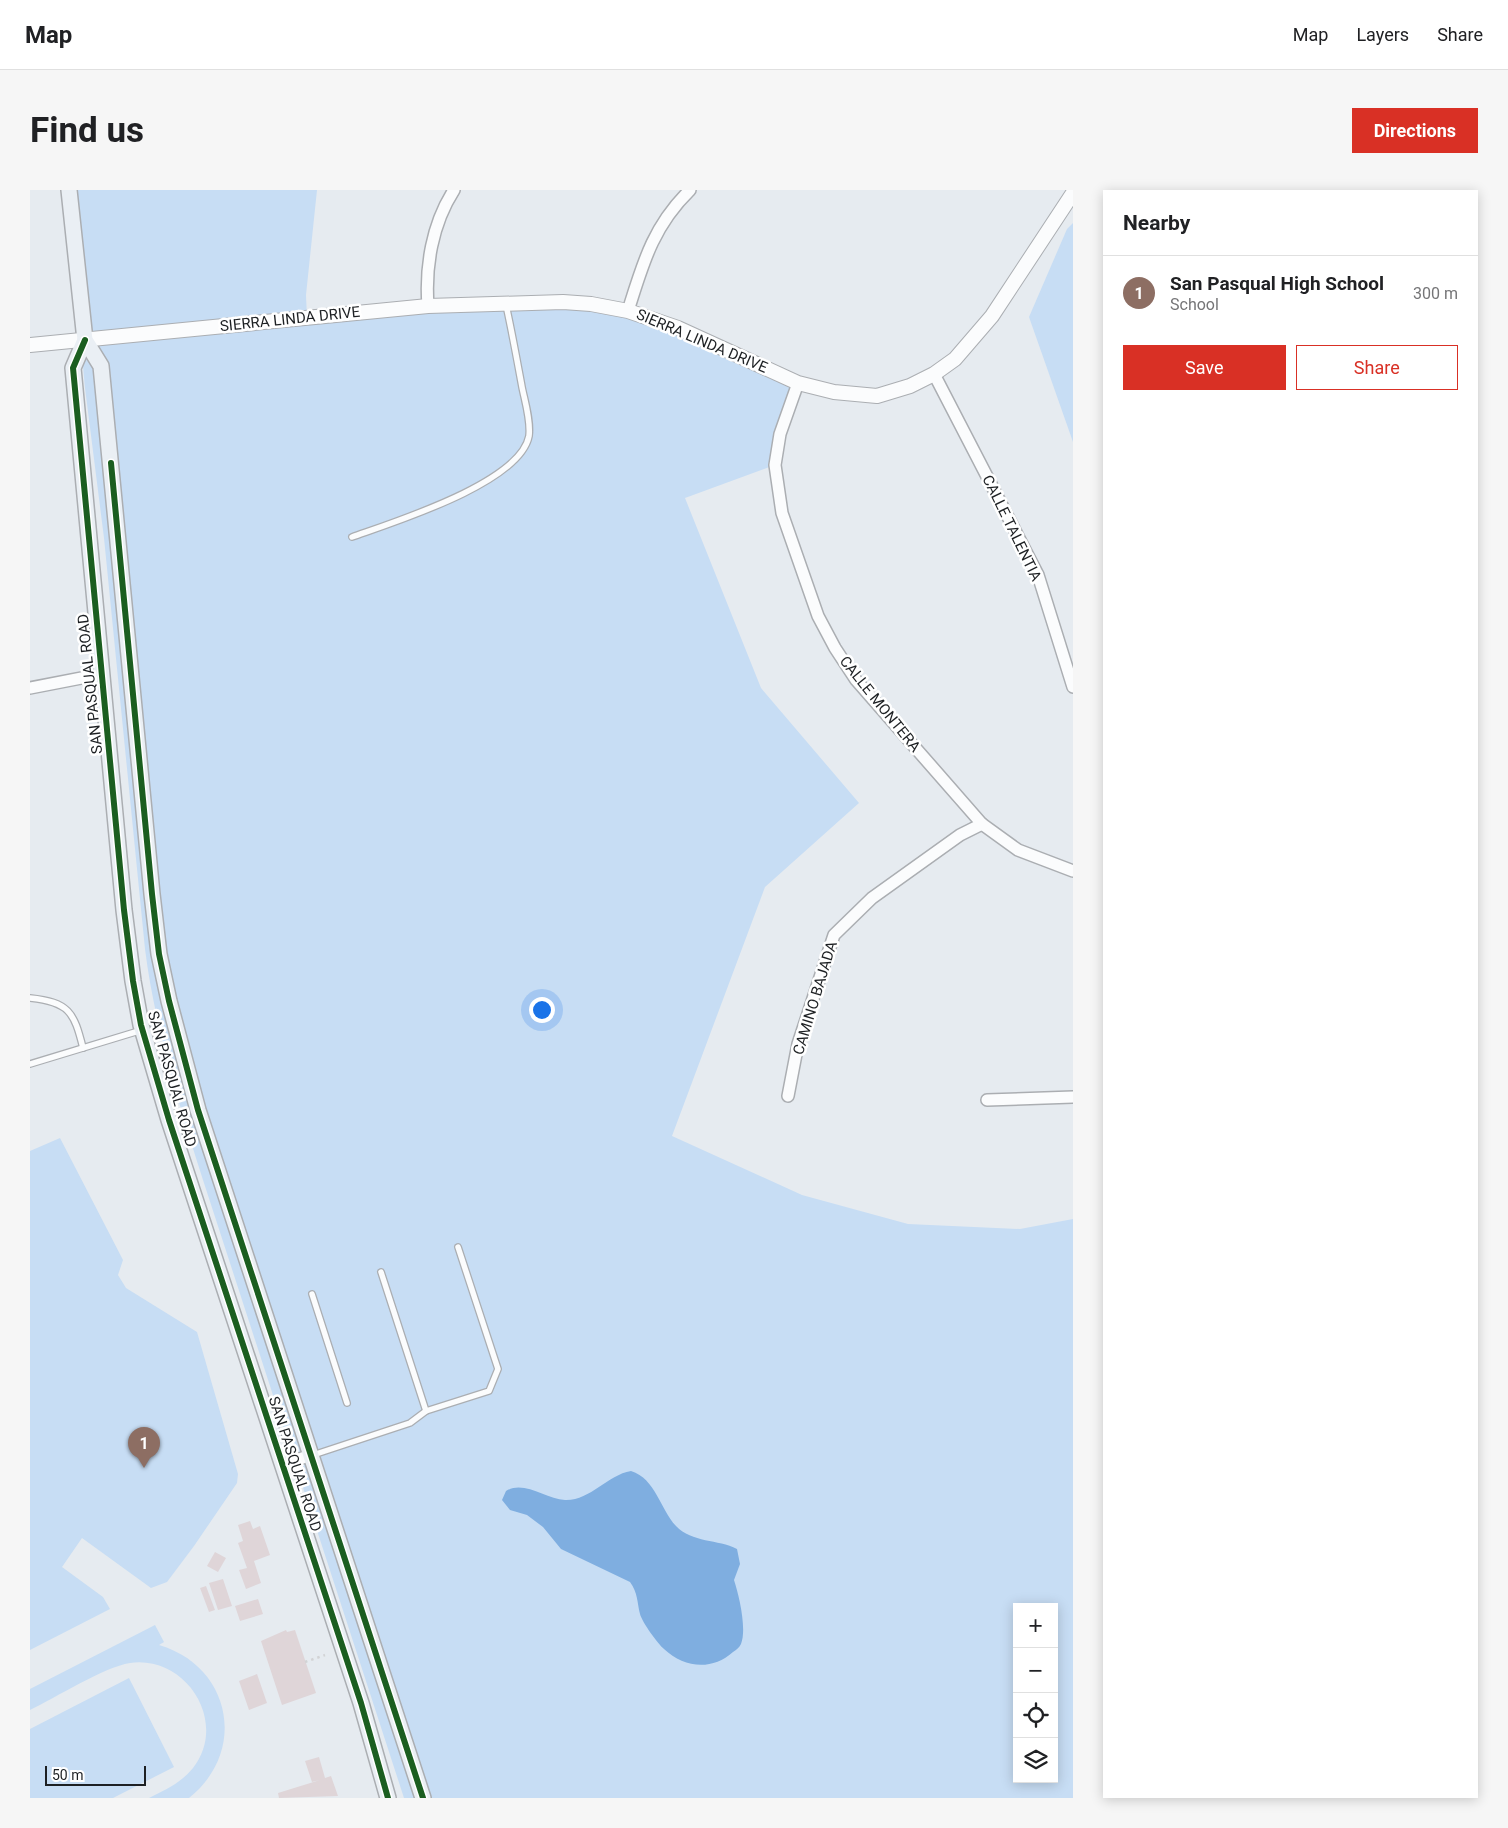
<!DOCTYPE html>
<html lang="en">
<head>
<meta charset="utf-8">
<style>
  :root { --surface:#fff; --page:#f6f6f6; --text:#202124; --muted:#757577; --line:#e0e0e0; --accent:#d93025 }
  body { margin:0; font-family:Roboto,sans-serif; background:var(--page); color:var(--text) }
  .controls { position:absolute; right:15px; bottom:15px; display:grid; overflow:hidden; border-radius:0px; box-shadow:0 2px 12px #0003 }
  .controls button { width:45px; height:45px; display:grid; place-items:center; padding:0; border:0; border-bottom:1px solid var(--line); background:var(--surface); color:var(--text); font:25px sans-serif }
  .scale { position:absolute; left:15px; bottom:12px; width:101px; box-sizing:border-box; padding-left:5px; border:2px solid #1d2023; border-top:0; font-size:14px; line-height:18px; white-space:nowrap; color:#1d2023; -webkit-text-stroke:4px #fff; paint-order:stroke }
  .you { position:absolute; left:511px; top:819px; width:18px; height:18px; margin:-12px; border:4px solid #fff; border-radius:50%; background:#1a73e8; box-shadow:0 0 0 8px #1a73e833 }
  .badge { display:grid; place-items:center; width:32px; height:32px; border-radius:50%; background:var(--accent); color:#fff; font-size:16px; font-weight:700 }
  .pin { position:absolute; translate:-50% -41px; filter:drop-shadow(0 1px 2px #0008) }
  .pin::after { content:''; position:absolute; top:26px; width:18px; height:15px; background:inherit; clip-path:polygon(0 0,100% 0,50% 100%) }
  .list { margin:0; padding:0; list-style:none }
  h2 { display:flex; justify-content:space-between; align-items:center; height:65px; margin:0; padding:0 20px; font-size:21px }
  h2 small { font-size:16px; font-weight:400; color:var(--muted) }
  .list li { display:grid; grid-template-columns:32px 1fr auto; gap:15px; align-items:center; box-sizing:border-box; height:75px; padding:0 20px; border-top:1px solid var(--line) }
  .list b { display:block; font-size:19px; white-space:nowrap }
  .list p { margin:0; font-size:16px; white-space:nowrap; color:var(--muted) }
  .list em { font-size:16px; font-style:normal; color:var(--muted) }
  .actions { display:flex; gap:10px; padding:15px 20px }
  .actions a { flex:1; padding:11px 0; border:1px solid var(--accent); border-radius:0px; text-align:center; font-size:18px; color:var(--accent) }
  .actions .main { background:var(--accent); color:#fff }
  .icon { flex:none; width:28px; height:28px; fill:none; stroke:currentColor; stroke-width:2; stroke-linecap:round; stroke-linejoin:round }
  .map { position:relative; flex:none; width:1043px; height:1608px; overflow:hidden; border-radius:0px }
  header { display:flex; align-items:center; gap:30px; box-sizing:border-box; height:70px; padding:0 25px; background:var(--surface); border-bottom:1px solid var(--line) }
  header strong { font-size:24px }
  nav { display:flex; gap:28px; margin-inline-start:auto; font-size:18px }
  .intro { display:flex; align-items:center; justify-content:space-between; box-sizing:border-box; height:120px; padding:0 30px }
  h1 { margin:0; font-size:35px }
  .button { padding:12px 22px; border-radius:0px; background:var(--accent); color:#fff; font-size:18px; font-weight:700 }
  main { display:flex; gap:30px; padding:0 30px }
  aside { flex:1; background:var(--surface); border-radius:0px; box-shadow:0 2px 12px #0003 }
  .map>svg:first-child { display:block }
</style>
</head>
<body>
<header>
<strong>Map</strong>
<nav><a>Map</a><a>Layers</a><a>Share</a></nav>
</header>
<div class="intro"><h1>Find us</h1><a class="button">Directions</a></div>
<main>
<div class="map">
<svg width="1043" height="1608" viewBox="0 0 1043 1608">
  <rect width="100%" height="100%" fill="#e6ebf0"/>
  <g fill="#c7ddf4" fill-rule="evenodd">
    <path d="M 37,0 L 287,0 L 276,105 L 277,128 L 494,114 L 598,121 L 768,193 L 745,275 L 655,308 L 731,498 L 829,613 L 735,697 L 642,946 L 772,1005 L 878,1034 L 990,1039 L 1043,1029 L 1043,1608 L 374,1608 L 173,990 C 149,914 125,838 115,759 L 74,348 L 55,198 ZM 987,1417 L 1024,1417 L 1024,1589 L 987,1589 Z"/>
    <polygon points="1043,33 1043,252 999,127 1037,39"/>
    <polygon points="30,948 93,1070 88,1085 96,1098 167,1142 208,1284 207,1293 164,1356 137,1392 121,1398 52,1348 32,1377 73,1407 80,1419 0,1460 0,961"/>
    <path d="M 125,1435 L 134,1452 L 129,1455 C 201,1476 218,1561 159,1608 L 119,1608 C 135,1600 151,1593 163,1578 C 199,1532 156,1465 100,1473 C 74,1477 25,1508 0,1520 L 0,1499 Z"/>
    <polygon points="99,1488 144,1577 83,1608 0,1608 0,1539"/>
  </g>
  <path fill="#7faee0" d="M 601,1281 C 626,1289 630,1319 646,1336 C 662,1353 688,1349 707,1359 L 710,1374 L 704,1390 C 709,1405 717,1439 711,1454 C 709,1458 706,1460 703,1462 C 682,1481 654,1478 634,1459 C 628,1454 612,1432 610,1424 C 607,1412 608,1403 600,1392 L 531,1359 L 513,1337 L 497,1325 L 480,1320 L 472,1310 L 476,1301 C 494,1290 516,1309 535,1310 C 560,1311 577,1285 601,1281 Z"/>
  <g fill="#dfd5d8">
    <polygon points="220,1331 223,1339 230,1336 240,1365 224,1371 231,1393 216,1399 209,1380 217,1378 208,1353 213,1351 208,1335"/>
    <polygon points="185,1362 196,1368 188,1382 177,1376"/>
    <polygon points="193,1389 202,1416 188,1420 179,1393"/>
    <polygon points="176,1396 185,1420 179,1422 170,1398"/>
    <polygon points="228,1409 233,1424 210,1431 205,1416"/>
    <polygon points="256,1440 257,1442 265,1440 286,1503 252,1515 231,1451"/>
    <polygon points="227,1484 237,1513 219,1520 209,1491"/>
    <polygon points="289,1567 295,1588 301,1586 308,1606 249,1608 248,1603 290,1590 282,1592 275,1571"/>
  </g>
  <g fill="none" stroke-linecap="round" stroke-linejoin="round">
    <defs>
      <g id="service">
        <path d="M 322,347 C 364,332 490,293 499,246 C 501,231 495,212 492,197 C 487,170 482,142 476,115"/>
        <path d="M 0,808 C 39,812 44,822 53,858"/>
        <polyline points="0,874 112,840"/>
        <polyline points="351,1082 396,1221"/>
        <polyline points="282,1104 317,1213"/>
        <polyline points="283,1265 380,1233 396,1221 459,1201 468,1179 428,1057"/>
      </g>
      <g id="minor">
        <path d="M 398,116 C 395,77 402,34 424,0"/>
        <path d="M 598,121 C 613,73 623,36 660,0"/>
        <polyline points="904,184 1008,385 1043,497"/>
        <polyline points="768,193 750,244 745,275 752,323 788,426 805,458 826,490 952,634 988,660 1043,681"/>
        <polyline points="0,498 72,484"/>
        <polyline points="758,906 768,854 804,745 842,708 930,645 952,634"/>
        <polyline points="957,910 1043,907"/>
        <polyline points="252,1275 281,1265"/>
      </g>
      <polyline id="tertiary" points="0,155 398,116 533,112 561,114 598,121 648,138 768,193 804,202 847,206 880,196 904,184 925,169 962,126 1043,3"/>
      <g id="secondary">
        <polyline points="39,0 55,150 71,176 122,704 129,764 139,811 168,920 393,1608"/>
        <polyline points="55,150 43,178 94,720 103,791 111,835 139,930 331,1513 358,1608"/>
      </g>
    </defs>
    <use href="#service" stroke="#abaeb2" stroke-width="8"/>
    <use href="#minor" stroke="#abaeb2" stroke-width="14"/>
    <use href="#tertiary" stroke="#abaeb2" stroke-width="16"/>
    <use href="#secondary" stroke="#abaeb2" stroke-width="18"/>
    <polyline stroke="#d2d3d5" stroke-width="2.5" stroke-dasharray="2.5 4" stroke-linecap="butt" points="275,1472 295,1465"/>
    <use href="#service" stroke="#fbfcfd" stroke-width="5.5"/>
    <use href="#minor" stroke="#fbfcfd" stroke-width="11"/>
    <use href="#tertiary" stroke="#fbfcfd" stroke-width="14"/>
    <use href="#secondary" stroke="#eaeff4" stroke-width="15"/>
    <defs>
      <g id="cycleway">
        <polyline points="55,150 43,178 94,720 103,791 111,835 139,930 331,1513 358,1608"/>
        <polyline points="81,273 122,704 129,764 139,811 168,920 393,1608"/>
      </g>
    </defs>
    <use href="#cycleway" stroke="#fff" stroke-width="9"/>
    <use href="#cycleway" stroke="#1b5e20" stroke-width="6"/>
  </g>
  <g text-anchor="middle" stroke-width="5" stroke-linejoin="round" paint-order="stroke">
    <g font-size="15" fill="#1d2023" stroke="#fff">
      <text transform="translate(260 129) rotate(-6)" y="5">SIERRA LINDA DRIVE</text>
      <text transform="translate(672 151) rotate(23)" y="5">SIERRA LINDA DRIVE</text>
      <text transform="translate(982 338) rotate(64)" y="5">CALLE TALENTIA</text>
      <text transform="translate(60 494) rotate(-96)" y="5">SAN PASQUAL ROAD</text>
      <text transform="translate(850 514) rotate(51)" y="5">CALLE MONTERA</text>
      <text transform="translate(785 808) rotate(-73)" y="5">CAMINO BAJADA</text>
      <text transform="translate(142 889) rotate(74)" y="5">SAN PASQUAL ROAD</text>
      <text transform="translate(265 1274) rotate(72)" y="5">SAN PASQUAL ROAD</text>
    </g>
  </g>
</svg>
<div class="controls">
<button>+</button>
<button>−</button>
<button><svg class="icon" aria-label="locate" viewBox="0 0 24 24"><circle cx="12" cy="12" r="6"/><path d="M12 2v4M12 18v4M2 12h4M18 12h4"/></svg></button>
<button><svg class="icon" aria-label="layers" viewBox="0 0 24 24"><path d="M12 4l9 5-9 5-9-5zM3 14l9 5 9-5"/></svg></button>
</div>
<div class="scale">50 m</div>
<div class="you"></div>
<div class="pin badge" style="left:114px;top:1278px;background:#8d6e63">1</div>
</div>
<aside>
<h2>Nearby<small></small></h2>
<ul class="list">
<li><span class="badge" style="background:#8d6e63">1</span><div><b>San Pasqual High School</b><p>School</p></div><em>300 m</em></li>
</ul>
<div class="actions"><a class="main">Save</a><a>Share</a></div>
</aside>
</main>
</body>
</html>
